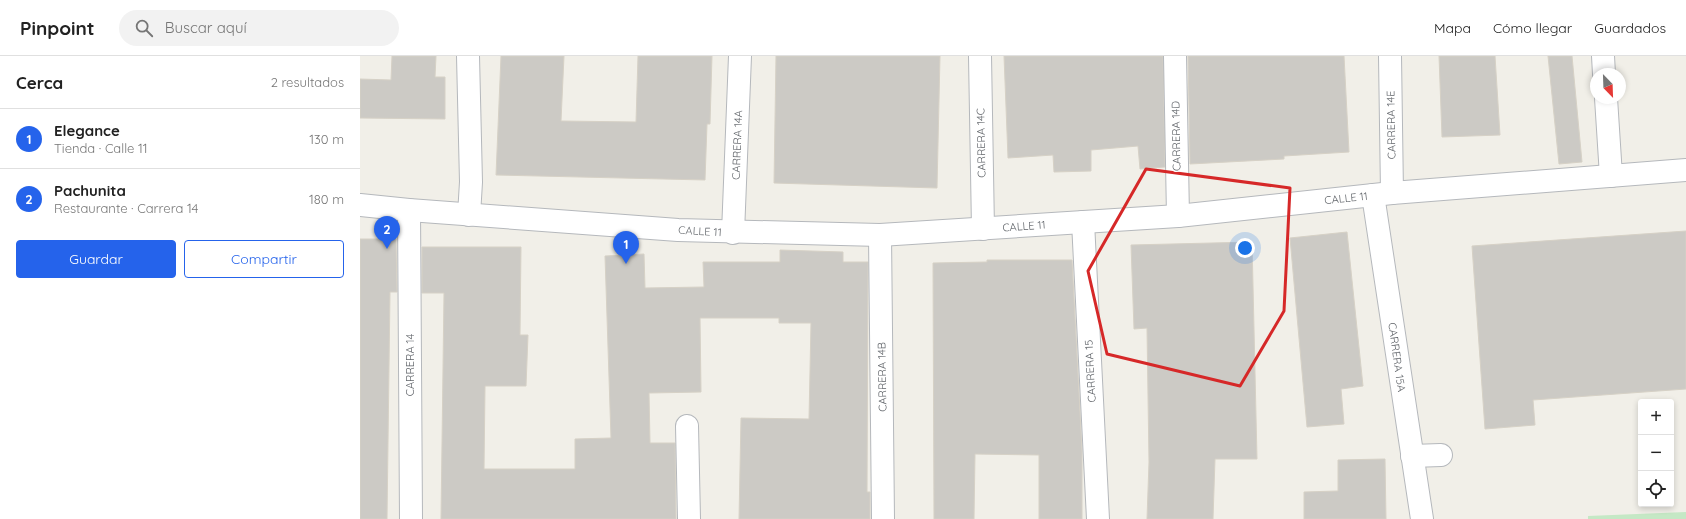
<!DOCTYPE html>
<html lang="es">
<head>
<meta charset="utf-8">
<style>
  :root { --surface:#fff; --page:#f2f2f2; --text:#222; --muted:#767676; --line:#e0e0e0; --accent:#2563eb }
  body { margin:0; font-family:Quicksand,sans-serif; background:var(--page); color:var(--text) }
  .controls { position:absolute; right:12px; bottom:12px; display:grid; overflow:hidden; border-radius:4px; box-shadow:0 2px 6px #0003 }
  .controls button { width:36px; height:36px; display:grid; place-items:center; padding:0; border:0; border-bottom:1px solid var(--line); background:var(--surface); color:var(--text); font:20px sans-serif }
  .compass { position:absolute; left:1230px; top:12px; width:36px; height:36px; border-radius:50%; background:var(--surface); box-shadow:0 2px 6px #0003; rotate:157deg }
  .you { position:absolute; left:885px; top:192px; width:14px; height:14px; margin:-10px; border:3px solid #fff; border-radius:50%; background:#1a73e8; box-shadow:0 0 0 6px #1a73e833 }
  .badge { display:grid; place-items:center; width:26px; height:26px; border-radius:50%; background:var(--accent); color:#fff; font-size:13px; font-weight:700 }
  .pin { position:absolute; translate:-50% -33px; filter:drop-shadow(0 1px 2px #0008) }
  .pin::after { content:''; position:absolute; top:21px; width:14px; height:12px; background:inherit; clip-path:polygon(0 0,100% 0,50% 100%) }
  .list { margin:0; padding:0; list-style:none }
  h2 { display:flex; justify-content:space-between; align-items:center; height:52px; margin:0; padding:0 16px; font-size:17px }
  h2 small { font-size:13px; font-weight:400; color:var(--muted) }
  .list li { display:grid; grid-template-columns:26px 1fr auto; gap:12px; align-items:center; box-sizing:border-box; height:60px; padding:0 16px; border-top:1px solid var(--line) }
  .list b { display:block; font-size:15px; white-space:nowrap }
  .list p { margin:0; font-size:13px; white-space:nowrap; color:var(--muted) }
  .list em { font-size:13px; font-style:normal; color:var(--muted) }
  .actions { display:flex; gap:8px; padding:12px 16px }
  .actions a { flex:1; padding:9px 0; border:1px solid var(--accent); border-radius:4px; text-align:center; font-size:14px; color:var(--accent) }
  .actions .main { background:var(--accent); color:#fff }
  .icon { flex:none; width:22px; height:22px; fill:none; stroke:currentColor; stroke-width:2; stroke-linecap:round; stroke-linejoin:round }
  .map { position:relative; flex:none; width:1326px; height:463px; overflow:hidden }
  header { display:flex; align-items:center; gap:24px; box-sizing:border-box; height:56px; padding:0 20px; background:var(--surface); border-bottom:1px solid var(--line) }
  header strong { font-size:19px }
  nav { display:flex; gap:22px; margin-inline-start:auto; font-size:14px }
  .search { width:280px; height:36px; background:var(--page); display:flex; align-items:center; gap:10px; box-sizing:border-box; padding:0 14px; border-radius:22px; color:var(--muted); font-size:15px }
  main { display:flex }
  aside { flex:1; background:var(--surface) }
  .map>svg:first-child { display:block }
</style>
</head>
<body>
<header>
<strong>Pinpoint</strong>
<div class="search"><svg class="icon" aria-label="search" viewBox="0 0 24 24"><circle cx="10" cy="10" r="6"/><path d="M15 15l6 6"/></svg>Buscar aquí</div>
<nav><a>Mapa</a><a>Cómo llegar</a><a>Guardados</a></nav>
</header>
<main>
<aside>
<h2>Cerca<small>2 resultados</small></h2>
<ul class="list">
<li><span class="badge">1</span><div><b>Elegance</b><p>Tienda · Calle 11</p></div><em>130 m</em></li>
<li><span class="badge">2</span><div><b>Pachunita</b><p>Restaurante · Carrera 14</p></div><em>180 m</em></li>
</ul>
<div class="actions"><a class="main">Guardar</a><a>Compartir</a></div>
</aside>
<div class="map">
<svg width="1326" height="463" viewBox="0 0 1326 463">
  <rect width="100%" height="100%" fill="#f1efe8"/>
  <polygon fill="#c5e8c5" points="1326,456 1326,463 1228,463 1228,460"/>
  <g fill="#cccac5" stroke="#d6d1c6">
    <polygon points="32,0 76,0 75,21 85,21 85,63 0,62 0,23 31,24"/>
    <polygon points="141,0 204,0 201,65 276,66 278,0 352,0 350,68 347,68 345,124 136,119"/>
    <polygon points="416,0 580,0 577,132 414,127"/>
    <polygon points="644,0 803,0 805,111 780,113 778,90 731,94 731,115 694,116 693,99 648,102"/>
    <polygon points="828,0 984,0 989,96 924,100 924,103 830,108"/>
    <polygon points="1079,0 1135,0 1140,79 1082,81"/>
    <polygon points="1188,0 1212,0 1222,106 1199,108"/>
    <polygon points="1326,175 1326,333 1173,344 1175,369 1125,373 1112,190"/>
    <polygon points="987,176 1003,330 981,333 984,368 947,371 930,182"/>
    <polygon points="0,183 36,183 37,236 30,236 27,463 0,463"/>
    <polygon points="892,186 897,403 855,403 853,463 787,463 789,406 787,272 774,273 771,189"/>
    <polygon points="62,191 161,191 160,279 168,279 166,330 125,330 124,413 215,413 215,383 251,382 245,200 284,198 285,232 344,231 343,206 420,206 420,194 483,196 483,206 508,206 507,436 510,436 510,463 379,463 381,362 449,363 451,267 419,267 419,262 340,262 341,336 289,337 290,387 315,387 316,463 81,463 84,237 62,237"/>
    <polygon points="627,204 712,204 722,395 722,463 679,463 679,399 615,398 614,463 574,463 573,207 627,206"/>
    <polygon points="1025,403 1026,463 944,463 944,436 978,435 978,404"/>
  </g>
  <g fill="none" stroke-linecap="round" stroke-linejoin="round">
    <defs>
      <g id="minor">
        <polyline points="108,0 111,126 109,159"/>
        <polyline points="620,0 623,173"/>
        <polyline points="815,0 818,160"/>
        <polyline points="1030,0 1032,137"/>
        <polyline points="1243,0 1244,18"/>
        <polyline points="1246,42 1251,120"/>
        <polyline points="1013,139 1062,463"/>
        <polyline points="0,149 49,154 318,174 520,179 818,160 1032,137 1326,114"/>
        <polyline points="49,154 51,463"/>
        <polyline points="723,166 738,463"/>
        <polyline points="373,177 380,0"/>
        <polyline points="520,179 523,463"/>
        <polyline points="327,370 329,463"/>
        <polyline points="1052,400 1081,399"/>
      </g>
    </defs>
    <use href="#minor" stroke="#b5b8bc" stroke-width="24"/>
    <use href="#minor" stroke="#fff" stroke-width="22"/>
  </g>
  <path fill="none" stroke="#d62828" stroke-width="3" stroke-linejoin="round" d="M 786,113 L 930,132 L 924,255 L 880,330 L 747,298 L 728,215 Z"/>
  <g text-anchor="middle" stroke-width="3" stroke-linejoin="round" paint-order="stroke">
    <g font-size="11" fill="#5f6368" stroke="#fff">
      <text transform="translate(1031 69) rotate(-91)" y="4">CARRERA 14E</text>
      <text transform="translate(816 80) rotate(-91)" y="4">CARRERA 14D</text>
      <text transform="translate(621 87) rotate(-91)" y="4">CARRERA 14C</text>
      <text transform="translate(377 89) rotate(-88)" y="4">CARRERA 14A</text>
      <text transform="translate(986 142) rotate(-6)" y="4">CALLE 11</text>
      <text transform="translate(664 170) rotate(-4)" y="4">CALLE 11</text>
      <text transform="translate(340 175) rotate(3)" y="4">CALLE 11</text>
      <text transform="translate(1037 301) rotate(82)" y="4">CARRERA 15A</text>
      <text transform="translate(50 309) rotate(-90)" y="4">CARRERA 14</text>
      <text transform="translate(730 315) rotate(-93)" y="4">CARRERA 15</text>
      <text transform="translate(522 321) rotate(-91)" y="4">CARRERA 14B</text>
    </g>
  </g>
</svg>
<div class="controls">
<button>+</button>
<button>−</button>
<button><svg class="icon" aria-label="locate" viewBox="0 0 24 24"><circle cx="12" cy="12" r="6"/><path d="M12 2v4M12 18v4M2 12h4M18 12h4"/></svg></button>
</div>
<svg class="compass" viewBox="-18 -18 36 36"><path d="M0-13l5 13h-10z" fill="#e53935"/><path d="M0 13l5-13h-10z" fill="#767676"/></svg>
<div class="you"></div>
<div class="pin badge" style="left:266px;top:208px">1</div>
<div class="pin badge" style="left:27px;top:193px">2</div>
</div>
</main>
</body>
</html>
